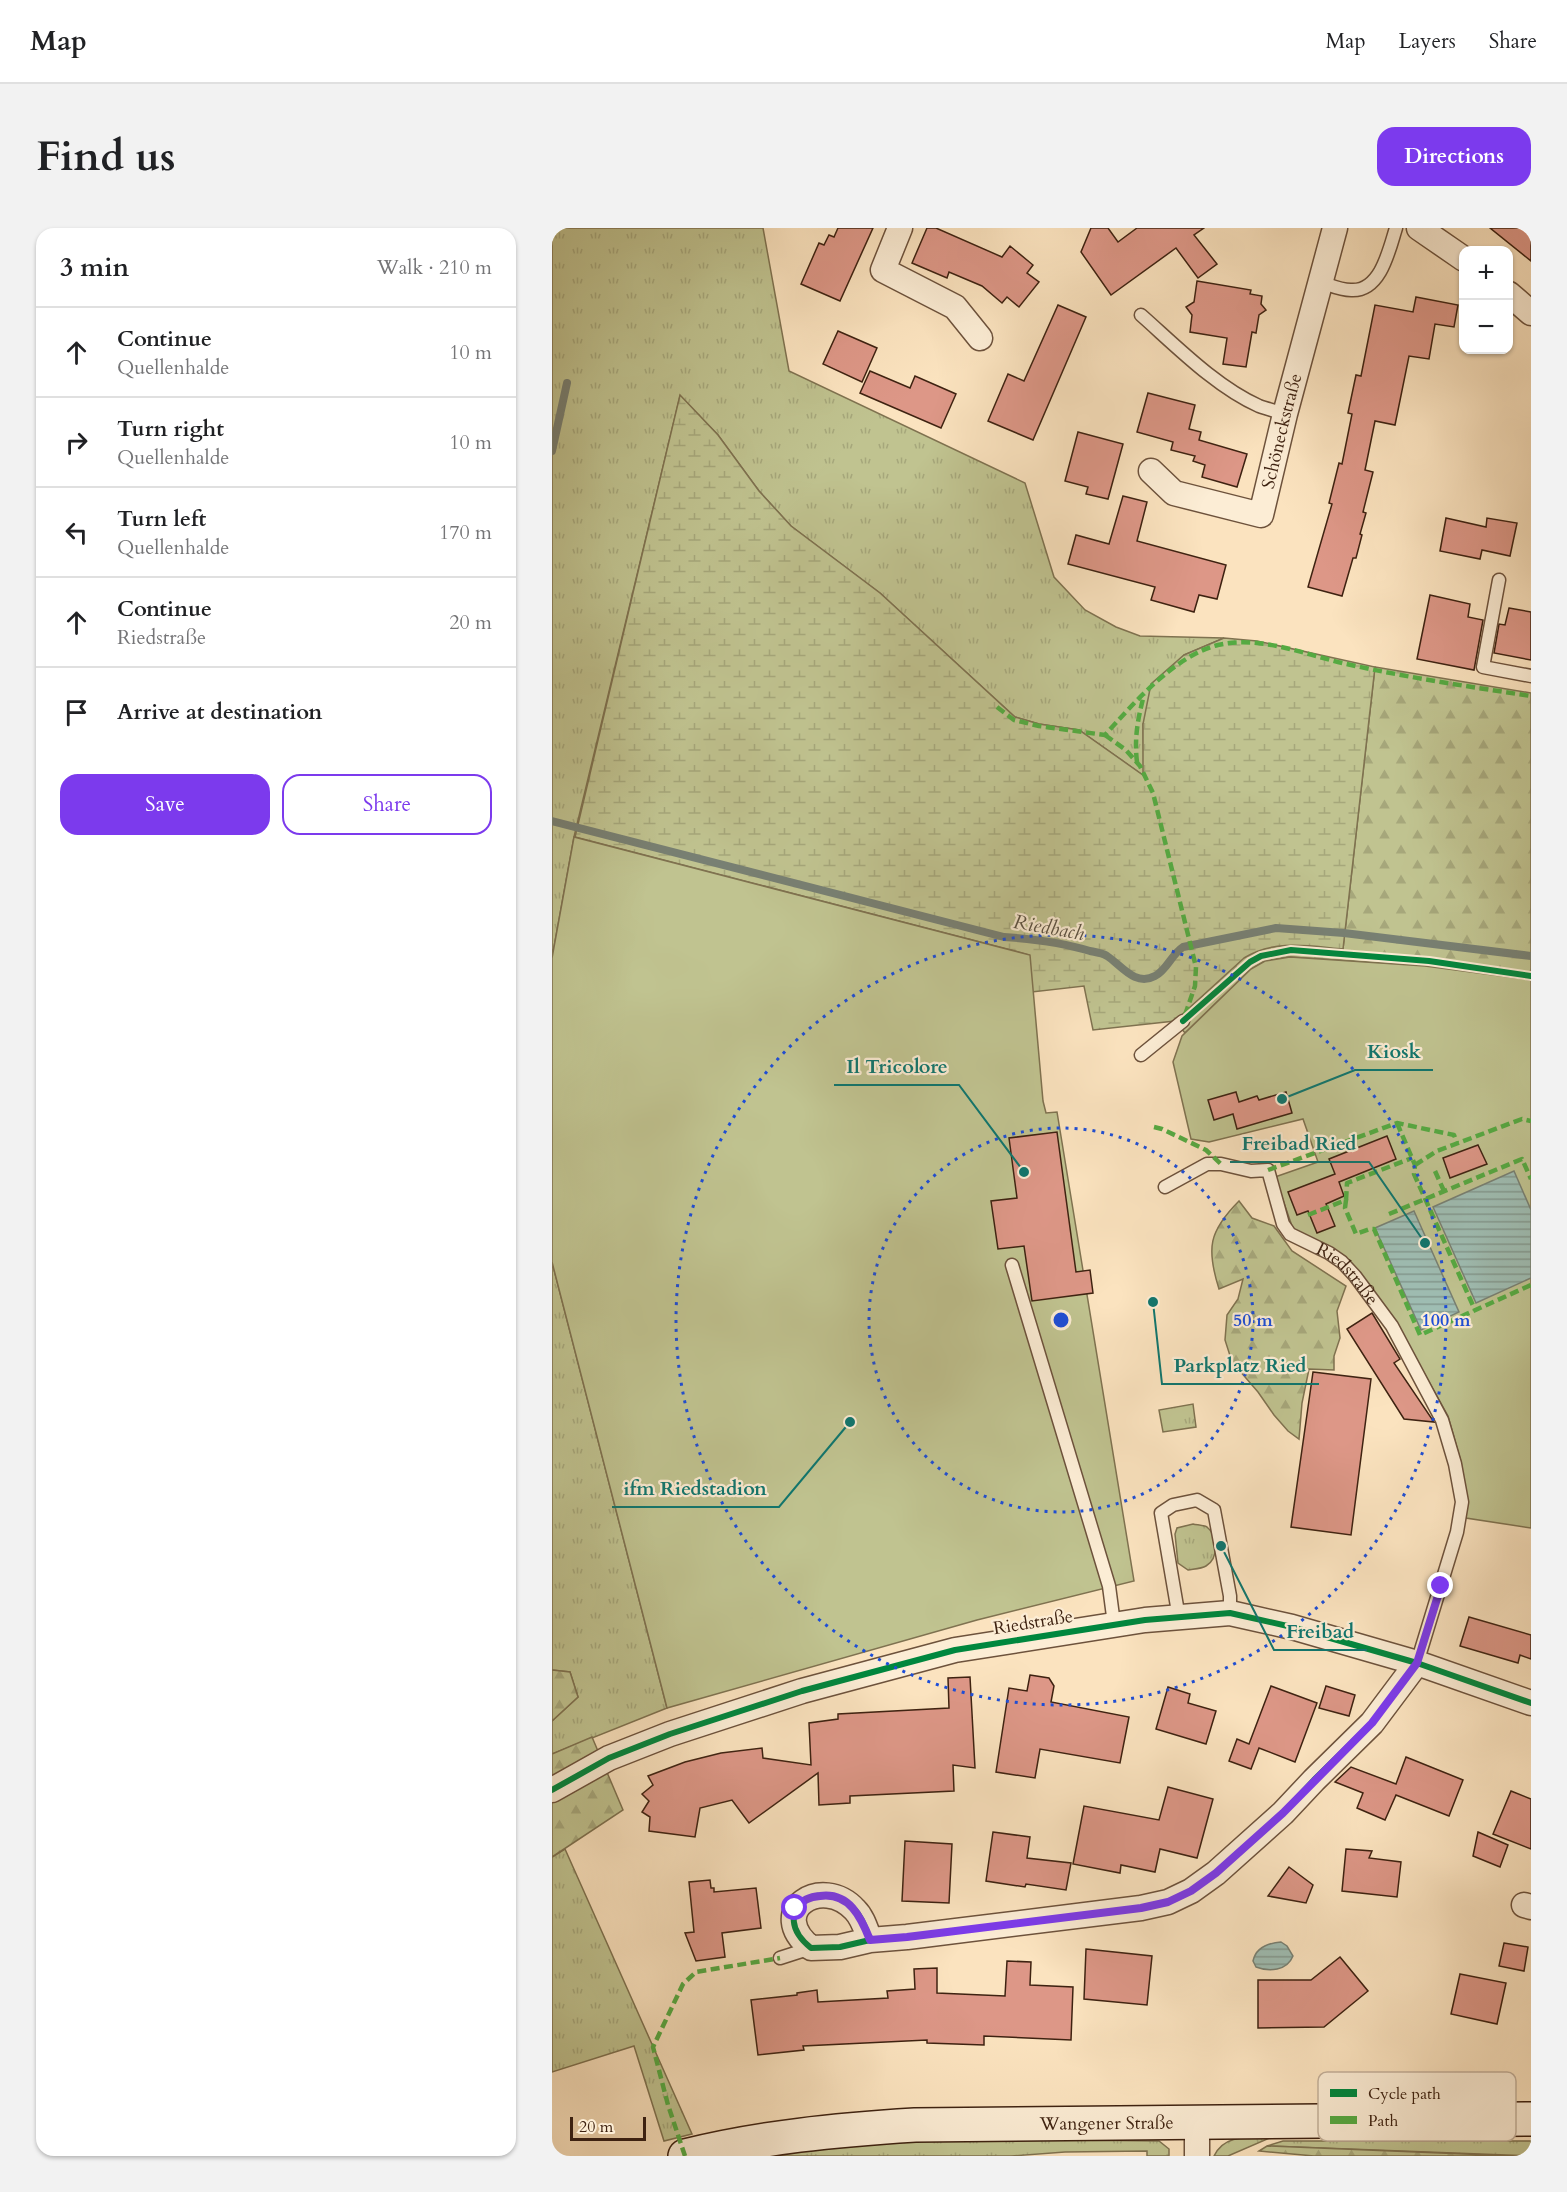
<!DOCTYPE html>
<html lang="en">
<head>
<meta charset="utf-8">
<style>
  :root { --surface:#fff; --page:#f2f2f2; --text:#202124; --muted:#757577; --line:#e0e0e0; --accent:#7c3aed }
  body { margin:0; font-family:Cardo,serif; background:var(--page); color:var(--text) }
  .controls { position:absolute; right:18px; top:18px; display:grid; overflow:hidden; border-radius:12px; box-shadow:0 2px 4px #0004 }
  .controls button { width:54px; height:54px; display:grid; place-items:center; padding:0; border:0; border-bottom:2px solid var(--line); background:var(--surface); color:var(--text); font:30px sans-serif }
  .scale { position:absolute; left:18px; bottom:15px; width:76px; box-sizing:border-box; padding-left:6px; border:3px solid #3e2211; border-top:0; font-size:16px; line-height:21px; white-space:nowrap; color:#3e2211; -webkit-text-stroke:4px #fcedd5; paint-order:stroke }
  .stop { position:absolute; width:18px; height:18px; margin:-14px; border:4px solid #7c3aed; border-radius:50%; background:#fff }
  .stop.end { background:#7c3aed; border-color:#fff; box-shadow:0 2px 6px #0008 }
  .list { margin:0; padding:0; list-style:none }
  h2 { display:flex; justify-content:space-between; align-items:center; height:78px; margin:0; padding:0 24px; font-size:26px }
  h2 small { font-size:20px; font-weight:400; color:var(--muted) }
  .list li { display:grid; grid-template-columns:39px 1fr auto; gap:18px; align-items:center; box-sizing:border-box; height:90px; padding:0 24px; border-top:2px solid var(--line) }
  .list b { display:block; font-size:22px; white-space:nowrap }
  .list p { margin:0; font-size:20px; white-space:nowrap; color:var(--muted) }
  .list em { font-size:20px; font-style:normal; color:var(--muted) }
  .actions { display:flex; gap:12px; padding:18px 24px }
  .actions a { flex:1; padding:14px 0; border:2px solid var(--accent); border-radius:18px; text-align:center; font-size:21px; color:var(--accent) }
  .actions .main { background:var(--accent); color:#fff }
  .icon { flex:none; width:33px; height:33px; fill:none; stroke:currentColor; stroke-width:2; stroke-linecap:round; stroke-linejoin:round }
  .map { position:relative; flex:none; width:979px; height:1928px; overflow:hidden; border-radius:18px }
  header { display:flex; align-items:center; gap:36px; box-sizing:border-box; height:84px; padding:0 30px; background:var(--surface); border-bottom:2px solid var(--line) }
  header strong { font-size:28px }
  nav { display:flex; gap:33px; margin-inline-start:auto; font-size:21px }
  .intro { display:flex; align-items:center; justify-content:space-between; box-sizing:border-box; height:144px; padding:0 36px }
  h1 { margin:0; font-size:42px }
  .button { padding:15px 27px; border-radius:18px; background:var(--accent); color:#fff; font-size:21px; font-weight:700 }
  main { display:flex; gap:36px; padding:0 36px }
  aside { flex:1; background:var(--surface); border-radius:18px; box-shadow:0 2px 4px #0004 }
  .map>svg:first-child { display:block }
</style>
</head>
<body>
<header>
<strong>Map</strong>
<nav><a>Map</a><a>Layers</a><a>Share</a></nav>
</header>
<div class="intro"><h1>Find us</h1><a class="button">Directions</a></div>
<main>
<aside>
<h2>3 min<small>Walk · 210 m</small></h2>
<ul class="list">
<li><svg class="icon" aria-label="ahead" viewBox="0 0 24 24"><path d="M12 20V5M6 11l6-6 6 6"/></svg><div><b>Continue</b><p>Quellenhalde</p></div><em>10 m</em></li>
<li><svg class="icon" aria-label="right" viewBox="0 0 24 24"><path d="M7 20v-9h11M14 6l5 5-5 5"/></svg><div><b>Turn right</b><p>Quellenhalde</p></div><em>10 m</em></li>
<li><svg class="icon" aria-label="left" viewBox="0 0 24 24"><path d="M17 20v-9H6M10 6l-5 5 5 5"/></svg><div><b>Turn left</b><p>Quellenhalde</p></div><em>170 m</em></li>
<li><svg class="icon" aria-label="ahead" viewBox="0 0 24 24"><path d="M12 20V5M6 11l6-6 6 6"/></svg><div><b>Continue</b><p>Riedstraße</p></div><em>20 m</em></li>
<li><svg class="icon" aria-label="arrive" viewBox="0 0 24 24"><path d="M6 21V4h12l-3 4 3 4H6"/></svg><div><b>Arrive at destination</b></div></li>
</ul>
<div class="actions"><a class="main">Save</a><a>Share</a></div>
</aside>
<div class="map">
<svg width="979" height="1928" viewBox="0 0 979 1928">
  <defs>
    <pattern id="grass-tufts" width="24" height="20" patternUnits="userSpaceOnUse" patternTransform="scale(1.5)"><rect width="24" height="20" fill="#c0c390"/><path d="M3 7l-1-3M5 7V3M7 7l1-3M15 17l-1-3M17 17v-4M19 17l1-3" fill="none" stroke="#a6a77b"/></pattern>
    <pattern id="forest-firs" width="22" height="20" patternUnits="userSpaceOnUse" patternTransform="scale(1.5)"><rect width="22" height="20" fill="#c0c390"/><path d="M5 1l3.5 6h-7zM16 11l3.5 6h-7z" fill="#a6a77b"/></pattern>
    <pattern id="wetland-marsh" width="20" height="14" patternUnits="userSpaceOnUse" patternTransform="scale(1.5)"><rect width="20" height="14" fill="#c0c390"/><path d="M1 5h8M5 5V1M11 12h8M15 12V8" fill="none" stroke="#a6a77b"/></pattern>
    <pattern id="water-rules" width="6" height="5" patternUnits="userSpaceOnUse" patternTransform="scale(1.5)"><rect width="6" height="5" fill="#9fbeb4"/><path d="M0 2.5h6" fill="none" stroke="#839a91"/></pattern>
  </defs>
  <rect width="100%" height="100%" fill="#fbe3bf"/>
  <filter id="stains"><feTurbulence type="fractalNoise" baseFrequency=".00333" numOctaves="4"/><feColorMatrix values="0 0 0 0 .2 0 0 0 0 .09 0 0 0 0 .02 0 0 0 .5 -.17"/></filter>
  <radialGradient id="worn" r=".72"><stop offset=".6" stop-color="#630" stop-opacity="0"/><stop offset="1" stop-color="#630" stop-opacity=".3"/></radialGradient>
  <g fill="url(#grass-tufts)" stroke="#7f7250" stroke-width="1.5">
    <polygon points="0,0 211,0 237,143 473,255 502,349 533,382 564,399 588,408 672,410 632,427 591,496 592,548 527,502 487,496 463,489 328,365 239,298 207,263 166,207 128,168 22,609 0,730"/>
    <polygon points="0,1034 115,1480 0,1526 0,1493 26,1469 18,1444 0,1442"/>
    <polygon points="641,1176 644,1199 611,1204 607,1182"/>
    <path d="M 641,1296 C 645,1297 651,1297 655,1299 C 666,1308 667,1330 654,1338 C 649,1341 641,1341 636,1342 L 626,1335 L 623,1306 L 625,1300 Z"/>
    <polygon points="13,1621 140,1906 112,1913 82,1818 0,1844 0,1629"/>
    <path d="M 720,1909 L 676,1928 L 662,1928 C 673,1905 698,1910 720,1909 Z"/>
    <polygon points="514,1912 607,1913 617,1921 617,1928 595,1928 595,1923 513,1924 459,1928 206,1928 268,1920 361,1913"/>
    <polygon points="731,1913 979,1913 979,1928 715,1918"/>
  </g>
  <g fill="url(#forest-firs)" stroke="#7f7250" stroke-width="1.5">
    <path d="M 823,439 L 979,465 L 979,752 L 873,738 L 738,729 L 713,733 L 699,741 L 633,805 L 623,793 L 692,729 C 722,711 757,718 791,721 Z"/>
    <path d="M 687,973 L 700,990 L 722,998 L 740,1023 L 794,1058 L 785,1083 L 788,1110 L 782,1128 L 782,1142 L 757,1141 L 750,1175 L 747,1211 L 736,1203 L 722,1187 L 706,1164 L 680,1134 L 673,1112 L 675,1087 L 686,1071 L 691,1051 L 667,1061 C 654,1020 657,1003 687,973 Z"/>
    <polygon points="0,1442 18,1444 26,1469 0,1493"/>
    <polygon points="40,1509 71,1582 0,1629 0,1526"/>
    <polygon points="715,1918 961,1928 762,1928 707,1923"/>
  </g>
  <path fill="url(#wetland-marsh)" stroke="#7f7250" stroke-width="1.5" d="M 128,167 L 166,207 L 207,263 L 239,298 L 328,365 L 463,489 L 487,496 L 527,502 L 591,547 L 591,496 L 599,456 L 632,427 L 672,410 L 705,413 L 823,439 L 791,721 C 757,718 722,711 692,730 L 623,793 L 541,802 L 532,758 L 480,764 L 477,727 L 23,609 Z"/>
  <g fill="#c0c390" stroke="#7f7250" stroke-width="1.5">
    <polygon points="22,609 478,727 491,873 494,885 505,884 582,1353 425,1392 115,1480 0,1034 0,730"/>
    <polygon points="738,729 873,738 979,752 979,1300 914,1290 915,1272 909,1234 896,1188 843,1093 809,1047 741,1001 723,949 766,934 751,891 657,914 639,911 621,834 630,808 699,741 713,733"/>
  </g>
  <g fill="url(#water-rules)" stroke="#788073" stroke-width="1.5">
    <polygon points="962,943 979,982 979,1050 924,1075 881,979"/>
    <polygon points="862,983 907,1084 869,1102 823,1000"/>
    <path d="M 729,1714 L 735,1718 L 741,1728 C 735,1743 717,1744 704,1739 L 701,1733 C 704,1719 716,1715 729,1714 Z"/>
  </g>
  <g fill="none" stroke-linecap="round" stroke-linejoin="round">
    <g stroke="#788073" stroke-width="8">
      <polyline points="0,223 15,155"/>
      <path d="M 0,593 L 452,709 C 482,711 509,714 538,723 C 543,724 551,725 555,728 C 569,737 583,759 603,748 C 615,742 619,727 631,719 L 724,700 L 792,705 L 979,728"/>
    </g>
  </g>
  <g fill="#dd9787" stroke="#3e2211" stroke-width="1.5">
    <polygon points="286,0 321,0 288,73 249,56 267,15 272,17 277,7 282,9"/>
    <polygon points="375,0 384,0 450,29 458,18 481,37 475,45 487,54 467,79 455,69 450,75 430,58 397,44 395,50 360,35"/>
    <polygon points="539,0 556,0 566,14 585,0 652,0 642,7 665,36 646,50 624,20 559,67 529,24"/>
    <polygon points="938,0 979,0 979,33"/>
    <polygon points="645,53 699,62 698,66 710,68 709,76 714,82 707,87 704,105 700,104 694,139 671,136 675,110 638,104 640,87 634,79 642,74"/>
    <polygon points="864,69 906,77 902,99 883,96 877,131 857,128 843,197 823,193 813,242 821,244 811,284 814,285 808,306 810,307 804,330 801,330 790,368 756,359 780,276 777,275 787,235 790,236 800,186 796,185 804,147 809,148 823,77 861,84"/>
    <polygon points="506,77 534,89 481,212 436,193 456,146 472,153"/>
    <polygon points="286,103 325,120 310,154 271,136"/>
    <polygon points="318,143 358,160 363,148 404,166 389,200 308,165"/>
    <polygon points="596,165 643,177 637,201 649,204 647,212 695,226 685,259 650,249 653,237 641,233 643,228 619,222 621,214 585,204"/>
    <polygon points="526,204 571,216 556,271 534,266 536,259 513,253"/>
    <polygon points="571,268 595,274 585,313 674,337 665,371 647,367 642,384 599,372 603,359 516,336 524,307 557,316"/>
    <polygon points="894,290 934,299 935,290 965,295 958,328 930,322 928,331 888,323"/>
    <polygon points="878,367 918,376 916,389 931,392 922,442 865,431"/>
    <polygon points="957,380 979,384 979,432 942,425 947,396 953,397"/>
    <polygon points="684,864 687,874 705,868 707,872 734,864 740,885 685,901 681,886 662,892 656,872"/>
    <polygon points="505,904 524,1044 538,1042 541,1065 480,1073 472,1018 446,1021 439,973 465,970 457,910"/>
    <polygon points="835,908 844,931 787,954 792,968 774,976 783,998 765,1005 756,983 745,987 736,964 783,946 777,931"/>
    <polygon points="926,917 935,936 898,950 891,930"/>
    <polygon points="820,1085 848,1131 842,1135 882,1194 852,1191 795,1101"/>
    <polygon points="761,1144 819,1151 799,1307 739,1299"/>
    <polygon points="917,1389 979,1407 979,1431 968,1427 966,1435 908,1418"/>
    <polygon points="478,1447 497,1450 502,1458 499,1474 577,1489 568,1535 488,1521 483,1550 444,1544 457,1460 475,1463"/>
    <polygon points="418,1449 423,1540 401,1537 402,1563 298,1568 298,1575 267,1577 266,1545 197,1595 180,1572 148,1580 143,1609 97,1603 98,1589 90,1584 97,1573 90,1566 101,1557 96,1548 133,1534 169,1525 210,1520 211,1530 259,1537 257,1495 286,1491 286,1486 397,1480 396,1450"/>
    <polygon points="719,1458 765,1475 743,1534 707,1520 699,1541 677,1533 685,1511 697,1516"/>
    <polygon points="774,1458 803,1467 797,1488 767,1480"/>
    <polygon points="616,1459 638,1466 636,1475 664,1483 654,1516 604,1501"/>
    <polygon points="854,1529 911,1552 897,1588 844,1567 833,1592 805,1580 811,1565 783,1554 799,1539 844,1556"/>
    <polygon points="616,1559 661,1571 645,1630 608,1621 603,1644 569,1637 568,1645 521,1636 532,1578 607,1592"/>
    <polygon points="959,1563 979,1571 979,1621 941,1606"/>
    <polygon points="441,1604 478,1609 475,1630 519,1635 514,1662 474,1656 473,1659 434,1653"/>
    <polygon points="926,1604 956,1617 948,1639 921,1628"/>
    <polygon points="353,1613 400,1616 397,1675 350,1673"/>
    <polygon points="794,1621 820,1623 817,1630 849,1634 845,1669 790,1663"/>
    <polygon points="737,1639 761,1657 754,1675 716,1668"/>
    <polygon points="158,1652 159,1660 162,1660 162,1664 204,1660 209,1700 170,1705 173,1729 144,1733 133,1705 142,1704 137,1654"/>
    <polygon points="952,1715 976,1719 972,1743 947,1738"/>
    <polygon points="534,1721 600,1728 595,1777 532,1771"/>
    <polygon points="788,1729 816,1763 772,1799 706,1800 706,1752 759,1752"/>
    <polygon points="455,1733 479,1734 478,1757 521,1759 519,1812 432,1808 432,1817 375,1815 375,1812 251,1818 252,1822 206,1827 199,1772 245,1767 245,1765 265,1762 266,1774 336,1770 335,1763 363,1761 362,1741 385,1740 385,1765 453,1768"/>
    <polygon points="908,1746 954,1755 945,1796 899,1786"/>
  </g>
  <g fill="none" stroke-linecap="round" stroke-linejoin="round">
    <defs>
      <g id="lane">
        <path d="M 768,54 C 778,57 790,63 801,62 C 829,62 837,22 844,0"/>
        <path d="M 589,87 C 623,117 664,159 707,178 C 715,181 724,183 733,186"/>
        <polyline points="947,352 931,439 979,448"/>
        <polyline points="589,827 631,793"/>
        <path id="s1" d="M 613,959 L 655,936 L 669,936 L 699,943 L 716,942 L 731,996 L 738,1006 L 777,1025 L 790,1034 L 803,1048 L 840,1098 L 890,1192 L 903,1236 L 910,1274 L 905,1304 L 865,1435"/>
        <polyline points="460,1037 557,1358 562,1396"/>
        <polyline points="627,1390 609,1285 621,1277 645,1272 662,1282 678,1368 678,1385"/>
        <polyline points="228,1730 259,1720"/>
      </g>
      <g id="street">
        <polyline points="348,0 331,42 403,79 428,110"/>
        <polyline points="867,0 912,31"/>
        <polyline points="957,66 979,85"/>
        <path id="s2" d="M 599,243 L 622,265 L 709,287 L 733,186 L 783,0"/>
        <polyline points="0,1562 57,1530 118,1506 250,1463 403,1422 593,1392 678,1385 740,1399 865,1435 979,1475"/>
        <polyline points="972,1677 979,1679"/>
        <path d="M 318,1712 L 288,1719 L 259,1720 C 213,1683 270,1646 303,1682 C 311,1690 314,1702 318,1712 L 355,1709 L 589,1680 L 616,1674 L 639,1663 L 664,1645 L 731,1585 L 762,1552 L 820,1495 L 865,1435"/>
        <polyline points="645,1894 645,1928"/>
      </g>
      <g id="secondary">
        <path id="s3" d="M 133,1928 C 210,1909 284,1902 363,1897 L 979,1891"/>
      </g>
    </defs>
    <use href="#lane" stroke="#6d523c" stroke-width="15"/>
    <use href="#street" stroke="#6d523c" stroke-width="27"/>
    <use href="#secondary" stroke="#3e2211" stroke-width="36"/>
    <use href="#lane" stroke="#fcedd5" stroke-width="12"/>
    <use href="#street" stroke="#fcedd5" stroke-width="24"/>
    <use href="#secondary" stroke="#fcedd5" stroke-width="33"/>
    <g stroke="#55aa42" stroke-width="4.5" stroke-dasharray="9 4.5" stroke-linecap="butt">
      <path d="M 445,479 L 462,492 L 487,498 L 553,507 C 582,475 622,428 666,417 C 711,407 756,428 799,437 C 859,450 919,459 979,468"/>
      <polyline points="553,507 574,522 588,538 601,565 644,739 643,758 633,787"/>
      <path d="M 585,534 C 582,510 586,490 592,467"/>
      <polyline points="845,895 863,937 862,946 923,1082"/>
      <polyline points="602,899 610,901 654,922 669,936"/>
      <polyline points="863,937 885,923 970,891 979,893"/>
      <polyline points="716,942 845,895 902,907 905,915"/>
      <polyline points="883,943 892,963"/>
      <polyline points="794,972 795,955 860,930"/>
      <polyline points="837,986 970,931 979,951"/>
      <polyline points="756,987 794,972 793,980 804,1006 818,1001 822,1001 868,1107 979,1057"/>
      <polyline points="133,1928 116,1877 101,1819 131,1756 144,1744 228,1730"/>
    </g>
    <defs>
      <g id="cycleway">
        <polyline points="631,793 698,734 709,728 739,722 877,733 979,748"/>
        <polyline points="0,1562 57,1530 118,1506 250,1463 403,1422 593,1392 678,1385 740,1399 865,1435 979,1475"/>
        <path d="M 318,1712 L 288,1719 L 259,1720 C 213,1683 270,1646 303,1682 C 311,1690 314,1702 318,1712 L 355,1709 L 589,1680 L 616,1674 L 639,1663 L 664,1645 L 731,1585 L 762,1552 L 820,1495 L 865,1435"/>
      </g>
    </defs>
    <use href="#cycleway" stroke="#fcedd5" stroke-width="10"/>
    <use href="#cycleway" stroke="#00873e" stroke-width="6"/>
  </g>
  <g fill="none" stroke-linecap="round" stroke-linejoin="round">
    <path stroke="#7c3aed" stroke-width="8" d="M 243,1680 C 251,1672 257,1669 268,1668 C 297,1664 309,1689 318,1712 L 355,1709 L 589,1680 L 616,1674 L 639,1663 L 664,1645 L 731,1585 L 820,1495 L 865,1435 L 889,1358"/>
  </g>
  <g fill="none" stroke="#1d4ed8" stroke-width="3" stroke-dasharray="3 6">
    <circle cx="509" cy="1092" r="192"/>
    <circle cx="509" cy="1092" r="385"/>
  </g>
  <g text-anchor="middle" stroke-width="4.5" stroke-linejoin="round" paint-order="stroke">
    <g font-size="18" fill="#3e2211" stroke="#fcedd5">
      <text dy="6" stroke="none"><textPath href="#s2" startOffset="208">Schöneckstraße</textPath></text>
      <text dy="6" stroke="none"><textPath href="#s1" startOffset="249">Riedstraße</textPath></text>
      <text transform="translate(481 1394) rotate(-9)" y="6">Riedstraße</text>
      <text dy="6" stroke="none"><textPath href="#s3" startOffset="424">Wangener Straße</textPath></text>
    </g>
    <g font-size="20" font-style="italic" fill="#5b5142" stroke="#fcedd5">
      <text transform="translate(497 699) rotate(10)" y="7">Riedbach</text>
    </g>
  </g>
  <rect x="766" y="1844" width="198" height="69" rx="9" fill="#fcedd5" stroke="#c3b09a" stroke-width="1.5"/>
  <rect x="778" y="1861" width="27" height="8" fill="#00873e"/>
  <rect x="778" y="1888" width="27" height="8" fill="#55aa42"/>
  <g font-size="16" fill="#3e2211">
    <text x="816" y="1871">Cycle path</text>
    <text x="816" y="1898">Path</text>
  </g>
  <circle cx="509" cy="1092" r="9" fill="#1d4ed8" stroke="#fcedd5" stroke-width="3"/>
  <g font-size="18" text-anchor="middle" font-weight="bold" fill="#1d4ed8" stroke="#fcedd5" stroke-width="4.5" stroke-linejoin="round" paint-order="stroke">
    <text x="701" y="1098">50 m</text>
    <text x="894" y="1098">100 m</text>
  </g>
  <path fill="none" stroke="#0f766e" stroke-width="2" d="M730 871L803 842H881M472 944L407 857H282M873 1015L817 934H678M601 1074L610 1156H767M298 1194L227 1279H60M669 1318L722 1422H815"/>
  <g fill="#0f766e" stroke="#fcedd5" stroke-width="2">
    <circle cx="730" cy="871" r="6"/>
    <circle cx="472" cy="944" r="6"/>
    <circle cx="873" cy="1015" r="6"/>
    <circle cx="601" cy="1074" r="6"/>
    <circle cx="298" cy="1194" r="6"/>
    <circle cx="669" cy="1318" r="6"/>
  </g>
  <g font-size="20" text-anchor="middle" font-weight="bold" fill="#0f766e" stroke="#fcedd5" stroke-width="4.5" stroke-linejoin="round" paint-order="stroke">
    <text x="842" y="830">Kiosk</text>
    <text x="345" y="845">Il Tricolore</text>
    <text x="747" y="922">Freibad Ried</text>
    <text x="688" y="1144">Parkplatz Ried</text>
    <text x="143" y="1267">ifm Riedstadion</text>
    <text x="768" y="1410">Freibad</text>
  </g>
  <rect width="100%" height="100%" filter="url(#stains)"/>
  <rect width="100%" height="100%" fill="url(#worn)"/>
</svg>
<div class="controls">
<button>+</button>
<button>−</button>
</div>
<div class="scale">20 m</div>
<div class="stop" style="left:243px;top:1680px"></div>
<div class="stop end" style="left:889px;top:1358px"></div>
</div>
</main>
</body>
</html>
